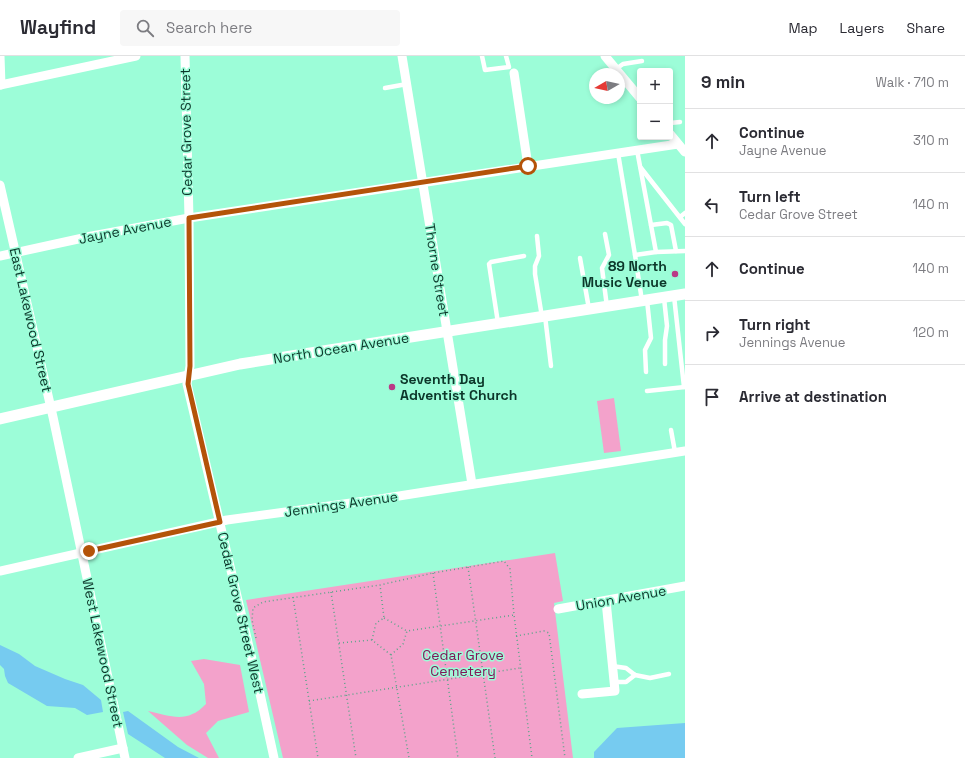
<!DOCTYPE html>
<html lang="en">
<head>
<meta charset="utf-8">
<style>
  :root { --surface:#fff; --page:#f7f7f7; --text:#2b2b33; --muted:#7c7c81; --line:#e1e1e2 }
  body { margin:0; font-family:"Space Grotesk",sans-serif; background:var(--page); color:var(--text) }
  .controls { position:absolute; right:12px; top:12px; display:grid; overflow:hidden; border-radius:4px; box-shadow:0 2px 6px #0003 }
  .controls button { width:36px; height:36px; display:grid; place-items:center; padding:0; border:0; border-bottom:1px solid var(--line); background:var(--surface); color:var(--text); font:20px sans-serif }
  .compass { position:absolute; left:589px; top:12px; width:36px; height:36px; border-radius:50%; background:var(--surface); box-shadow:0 2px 6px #0003; rotate:261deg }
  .stop { position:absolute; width:12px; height:12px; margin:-9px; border:3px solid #b45309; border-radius:50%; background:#fff }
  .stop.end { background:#b45309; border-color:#fff; box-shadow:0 1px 4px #0008 }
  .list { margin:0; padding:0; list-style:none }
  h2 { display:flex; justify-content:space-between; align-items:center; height:52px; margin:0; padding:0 16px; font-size:17px }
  h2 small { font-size:13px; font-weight:400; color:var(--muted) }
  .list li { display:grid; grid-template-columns:26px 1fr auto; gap:12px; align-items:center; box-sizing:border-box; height:64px; padding:0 16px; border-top:1px solid var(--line) }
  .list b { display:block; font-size:15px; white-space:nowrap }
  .list p { margin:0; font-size:13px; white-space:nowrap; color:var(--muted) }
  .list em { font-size:13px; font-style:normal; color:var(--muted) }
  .icon { flex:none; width:22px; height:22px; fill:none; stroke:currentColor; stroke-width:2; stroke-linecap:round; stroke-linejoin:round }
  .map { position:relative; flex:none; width:685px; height:702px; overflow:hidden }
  header { display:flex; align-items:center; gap:24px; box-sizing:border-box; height:56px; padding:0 20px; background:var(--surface); border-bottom:1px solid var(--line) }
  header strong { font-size:19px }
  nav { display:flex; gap:22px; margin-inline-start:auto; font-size:14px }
  .search { width:280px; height:36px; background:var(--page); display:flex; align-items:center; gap:10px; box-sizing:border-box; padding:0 14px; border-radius:4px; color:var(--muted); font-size:15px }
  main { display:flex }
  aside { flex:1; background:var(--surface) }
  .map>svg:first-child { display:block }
</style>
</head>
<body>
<header>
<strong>Wayfind</strong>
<div class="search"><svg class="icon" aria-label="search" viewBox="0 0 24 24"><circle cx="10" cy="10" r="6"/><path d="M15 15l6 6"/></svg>Search here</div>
<nav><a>Map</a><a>Layers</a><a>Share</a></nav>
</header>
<main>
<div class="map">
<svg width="685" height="702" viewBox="0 0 685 702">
  <rect width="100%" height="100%" fill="#9cfdd8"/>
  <g fill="#f3a2cb">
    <polygon points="614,342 621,395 604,397 597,345"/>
    <polygon points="555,497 563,545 554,547 573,702 283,702 246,544"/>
    <path d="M 204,603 L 240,609 L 249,656 L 218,665 L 206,677 L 219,702 L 208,702 L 187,689 L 148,655 C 171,660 187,668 206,648 L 204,628 L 191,605 Z"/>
  </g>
  <g fill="#76cbf0">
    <polygon points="0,589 19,598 35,610 65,623 83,629 101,644 103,656 87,659 75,652 47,650 8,627 5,620 4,613 0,609"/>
    <polygon points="128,655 178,691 199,702 165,702 128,678 123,656"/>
    <polygon points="685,667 685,702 594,702 594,696 617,672"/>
  </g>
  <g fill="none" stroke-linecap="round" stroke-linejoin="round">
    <g stroke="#5ca58a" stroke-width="1.5" stroke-dasharray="1 3" stroke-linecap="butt">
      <polyline points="468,511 495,702"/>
      <polyline points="433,517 458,702"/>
      <polyline points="331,536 356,702"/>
      <polyline points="293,541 318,702"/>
      <polyline points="384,562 407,575"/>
      <polyline points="516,580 544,575 549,577 565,702"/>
      <polyline points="256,582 252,564 253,552 263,546 380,529 433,517 504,505 510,513 514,559 532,702"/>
      <polyline points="372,584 376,567 384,562 380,529"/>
      <polyline points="339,587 372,584 391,599 409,702"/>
      <polyline points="391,599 403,588 407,575 514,559"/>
      <polyline points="309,645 520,612"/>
    </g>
    <g stroke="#fff" stroke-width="4.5">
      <polyline points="482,0 485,14 509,11 506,0"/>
      <polyline points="616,13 623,8 642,5"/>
      <polyline points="385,32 407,28"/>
      <polyline points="670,67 680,66"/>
      <polyline points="637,94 656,196 635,199 642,245"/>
      <polyline points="618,97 635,199"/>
      <polyline points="641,112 685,168"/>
      <polyline points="680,161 685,157"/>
      <polyline points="651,169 667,167 671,169 676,195"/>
      <polyline points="605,178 609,199 602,212 607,251"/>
      <polyline points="537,180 539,200 535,210 535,218 542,261"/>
      <polyline points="656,196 685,195"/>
      <polyline points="580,202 589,253"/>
      <polyline points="674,240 684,331"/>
      <polyline points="664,242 667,270 665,284 665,308"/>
      <polyline points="545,260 551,310"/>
      <polyline points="498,267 489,208 491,206 524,200"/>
      <polyline points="646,316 645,294 651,282 647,244"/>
      <polyline points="647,335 685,331"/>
      <polyline points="671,374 675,396"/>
      <polyline points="612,610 626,612 635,619 650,622 669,618"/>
      <polyline points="614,626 626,626 635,619"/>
    </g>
    <g stroke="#fff" stroke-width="9">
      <polyline points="0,0 1,29"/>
      <polyline points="185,0 189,162 190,310 187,328 259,633 274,702"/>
      <polyline points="402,0 472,428"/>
      <polyline points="605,0 640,42"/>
      <polyline points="514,17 528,110"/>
      <polyline points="0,29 136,0"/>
      <polyline points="670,78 685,96"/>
      <polyline points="0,129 53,361 125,702"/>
      <polyline points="0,200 92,180 189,162 678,88"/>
      <polyline points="0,515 227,464 380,443 685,395"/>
      <polyline points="558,553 685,530"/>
      <polyline points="582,638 615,635 606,545"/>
      <polyline points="78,702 123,692"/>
    </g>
    <polyline stroke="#fff" stroke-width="11" points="0,363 240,308 685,238"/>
  </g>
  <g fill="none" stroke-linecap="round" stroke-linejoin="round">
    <polyline stroke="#b45309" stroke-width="5" points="89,495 220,466 188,328 190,310 189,162 528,110"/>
  </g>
  <g fill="#ba3a86" stroke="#9cfdd8" stroke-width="1.5">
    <circle cx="675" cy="218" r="4"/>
    <circle cx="392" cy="331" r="4"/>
  </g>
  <g text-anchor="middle" stroke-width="3" stroke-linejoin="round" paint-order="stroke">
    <g font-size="14" fill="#0c372a" stroke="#9cfdd8">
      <text transform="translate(186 76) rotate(-91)" y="5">Cedar Grove Street</text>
      <text transform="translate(125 174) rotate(-11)" y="5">Jayne Avenue</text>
      <text transform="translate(437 214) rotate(81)" y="5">Thorne Street</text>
      <text transform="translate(31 264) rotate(77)" y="5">East Lakewood Street</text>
      <text transform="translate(341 292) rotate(-9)" y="5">North Ocean Avenue</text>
      <text transform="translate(341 448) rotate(-8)" y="5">Jennings Avenue</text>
      <text transform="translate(621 542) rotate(-10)" y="5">Union Avenue</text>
      <text transform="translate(241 557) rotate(77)" y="5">Cedar Grove Street West</text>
      <text transform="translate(103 597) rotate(78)" y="5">West Lakewood Street</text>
    </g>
    <g font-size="14" font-weight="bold" fill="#0c372a" stroke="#9cfdd8" text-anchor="end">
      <text x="667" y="215">89 North<tspan x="667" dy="16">Music Venue</tspan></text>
      <text x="400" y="328" text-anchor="start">Seventh Day<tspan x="400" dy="16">Adventist Church</tspan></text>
    </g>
    <g font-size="14" fill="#811659" stroke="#9cfdd8">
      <text x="463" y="604">Cedar Grove<tspan x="463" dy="16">Cemetery</tspan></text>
    </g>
  </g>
</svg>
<div class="controls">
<button>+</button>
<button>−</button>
</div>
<svg class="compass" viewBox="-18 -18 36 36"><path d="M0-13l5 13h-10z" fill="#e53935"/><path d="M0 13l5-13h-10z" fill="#7c7c81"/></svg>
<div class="stop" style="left:528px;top:110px"></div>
<div class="stop end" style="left:89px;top:495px"></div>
</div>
<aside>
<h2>9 min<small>Walk · 710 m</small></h2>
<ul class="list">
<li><svg class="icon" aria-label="ahead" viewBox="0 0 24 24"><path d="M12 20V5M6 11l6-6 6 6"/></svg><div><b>Continue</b><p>Jayne Avenue</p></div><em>310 m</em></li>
<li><svg class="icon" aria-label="left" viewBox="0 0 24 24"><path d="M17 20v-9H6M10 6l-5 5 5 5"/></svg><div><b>Turn left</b><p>Cedar Grove Street</p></div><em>140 m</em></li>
<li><svg class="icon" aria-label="ahead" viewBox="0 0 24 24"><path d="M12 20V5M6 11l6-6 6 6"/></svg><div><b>Continue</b></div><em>140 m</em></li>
<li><svg class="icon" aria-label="right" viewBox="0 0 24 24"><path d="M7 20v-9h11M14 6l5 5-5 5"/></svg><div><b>Turn right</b><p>Jennings Avenue</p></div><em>120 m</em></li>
<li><svg class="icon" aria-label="arrive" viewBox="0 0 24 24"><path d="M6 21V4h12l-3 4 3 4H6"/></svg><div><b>Arrive at destination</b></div></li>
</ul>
</aside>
</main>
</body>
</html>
